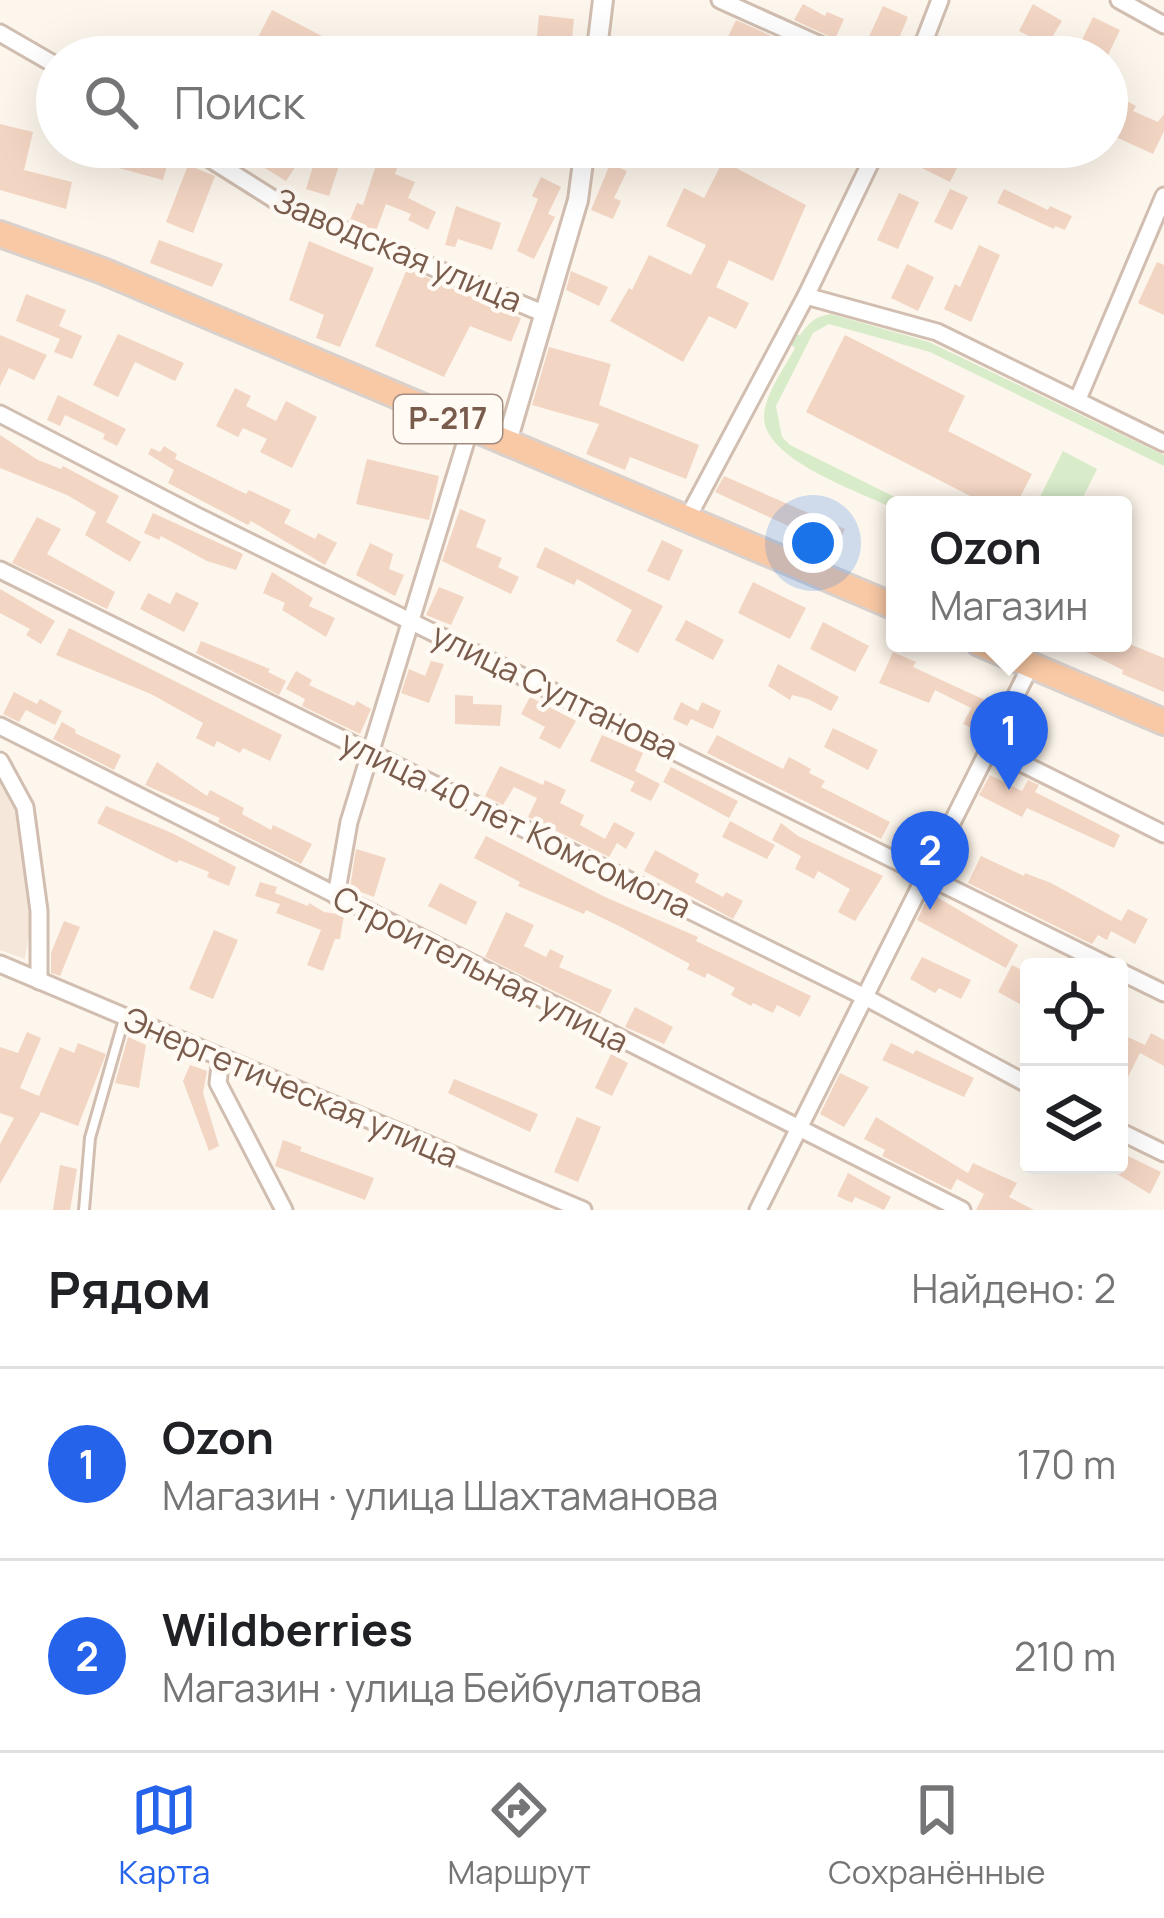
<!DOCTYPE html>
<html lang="ru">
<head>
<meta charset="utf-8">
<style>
  :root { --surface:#fff; --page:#f2f2f2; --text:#202124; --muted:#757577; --line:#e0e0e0; --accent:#2563eb }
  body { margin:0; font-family:Manrope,sans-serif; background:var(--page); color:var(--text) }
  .controls { position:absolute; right:36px; bottom:36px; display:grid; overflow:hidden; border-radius:12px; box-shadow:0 12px 48px #0002 }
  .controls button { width:108px; height:108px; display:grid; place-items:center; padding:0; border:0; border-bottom:3px solid var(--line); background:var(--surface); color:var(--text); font:60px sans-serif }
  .you { position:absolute; left:813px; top:543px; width:42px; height:42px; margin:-30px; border:9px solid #fff; border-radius:50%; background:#1a73e8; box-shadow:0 0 0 18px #1a73e833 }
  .badge { display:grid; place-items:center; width:78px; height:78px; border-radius:50%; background:var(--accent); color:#fff; font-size:39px; font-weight:700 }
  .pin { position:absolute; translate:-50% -99px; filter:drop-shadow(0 3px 6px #0008) }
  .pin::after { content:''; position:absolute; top:63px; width:42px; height:36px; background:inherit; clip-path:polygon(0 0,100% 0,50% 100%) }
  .popup { position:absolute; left:886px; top:496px; width:246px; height:156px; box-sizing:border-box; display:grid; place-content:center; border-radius:12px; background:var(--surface); filter:drop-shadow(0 3px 9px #0005); font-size:39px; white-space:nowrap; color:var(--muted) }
  .popup b { font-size:45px; color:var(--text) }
  .popup::after { content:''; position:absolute; left:50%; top:100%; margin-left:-24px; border:24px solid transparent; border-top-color:var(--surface) }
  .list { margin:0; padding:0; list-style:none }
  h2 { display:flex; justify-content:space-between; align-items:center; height:156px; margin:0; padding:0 48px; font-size:51px }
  h2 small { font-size:39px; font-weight:400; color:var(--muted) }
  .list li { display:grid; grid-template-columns:78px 1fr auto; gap:36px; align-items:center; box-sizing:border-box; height:192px; padding:0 48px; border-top:3px solid var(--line) }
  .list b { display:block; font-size:45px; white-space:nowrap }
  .list p { margin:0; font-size:39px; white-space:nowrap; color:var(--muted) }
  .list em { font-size:39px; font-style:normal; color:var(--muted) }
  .icon { flex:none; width:66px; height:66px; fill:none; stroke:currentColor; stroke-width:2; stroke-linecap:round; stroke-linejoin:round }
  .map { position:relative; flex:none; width:1164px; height:1210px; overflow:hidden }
  .search { position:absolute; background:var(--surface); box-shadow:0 12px 48px #0002; left:36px; right:36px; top:36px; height:132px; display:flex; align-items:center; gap:30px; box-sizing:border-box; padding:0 42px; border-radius:66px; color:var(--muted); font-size:45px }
  .sheet { height:540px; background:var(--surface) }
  nav { display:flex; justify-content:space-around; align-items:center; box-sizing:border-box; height:168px; border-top:3px solid var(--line); background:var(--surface); font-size:33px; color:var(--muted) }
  nav a { display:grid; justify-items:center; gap:6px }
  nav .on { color:var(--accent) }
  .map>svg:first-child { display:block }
</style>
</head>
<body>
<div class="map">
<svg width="1164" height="1210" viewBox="0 0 1164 1210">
  <rect width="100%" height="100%" fill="#fdf6ec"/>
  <polygon fill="#f5e8da" points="0,779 19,813 30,927 25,959 0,950"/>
  <g fill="#d8ecc9">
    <path d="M 831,314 L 929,342 L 1164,455 L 1164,466 L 930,352 L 829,324 L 813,333 L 776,406 L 782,437 L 790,445 L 911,505 L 895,505 L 895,509 C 861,492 763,460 764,416 C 765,394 785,367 795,348 L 790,344 L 795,335 L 800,335 C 809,323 815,316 831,314 Z"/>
    <polygon points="1063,451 1097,469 1079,505 1036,505"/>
  </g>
  <g fill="#f3d5c3">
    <polygon points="803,4 825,16 827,12 844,19 835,39 794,20"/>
    <polygon points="1033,4 1062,21 1047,45 1019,31"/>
    <polygon points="883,6 908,17 893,52 867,41"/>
    <polygon points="272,10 362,57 248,57"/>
    <polygon points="539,15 574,19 572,39 537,36"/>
    <polygon points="1093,17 1120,30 1108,55 1081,42"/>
    <polygon points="736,20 794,46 792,49 808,57 776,57 728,37"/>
    <polygon points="1107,98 1118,104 1121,98 1136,106 1133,111 1158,122 1164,114 1164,131 1153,154 1107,133"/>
    <polygon points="0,124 33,132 24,170 72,182 66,209 0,190"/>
    <polygon points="108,147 135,147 170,155 163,180 104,164"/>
    <polygon points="230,147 276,147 299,161 286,181"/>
    <polygon points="319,147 345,147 329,196 306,189"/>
    <polygon points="382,147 404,147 395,174 415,182 408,198 436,212 428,230 408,220 411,214 386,204 376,231 350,220 357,203 363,205"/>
    <polygon points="617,147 623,147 620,168 627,171 614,198 621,201 613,219 591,210"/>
    <polygon points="904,147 936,147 961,160 950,182 900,157"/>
    <polygon points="723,161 806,205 773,281 729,260 716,287 749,303 736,329 709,316 683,362 610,321 629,288 632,290 649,255 691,275 706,245 666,226 684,188 704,198"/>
    <polygon points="188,165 215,176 193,233 166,222"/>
    <polygon points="541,177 561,187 548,214 555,217 534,259 517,251 538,199 532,196"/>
    <polygon points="950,189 968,197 952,230 934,222"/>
    <polygon points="1004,189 1048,210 1050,206 1072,216 1065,230 1055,226 1054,229 997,203"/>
    <polygon points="899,193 919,202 898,249 877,240"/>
    <polygon points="456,206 501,223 492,250 458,239 455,247 445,245"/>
    <polygon points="159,240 223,264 212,287 150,263"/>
    <polygon points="309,241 374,268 340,347 316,338 324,315 289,300"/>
    <polygon points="979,245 1000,255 971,322 944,309 955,284 960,287"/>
    <polygon points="1157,262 1164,265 1164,315 1138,303"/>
    <polygon points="907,264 934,277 918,311 891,298"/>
    <polygon points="407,269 521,318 511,342 470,326 444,377 375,346"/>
    <polygon points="571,271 608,287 599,306 566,290"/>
    <polygon points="26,294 66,310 59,326 82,336 72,359 54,352 60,339 16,321"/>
    <polygon points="118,334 184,363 175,381 135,362 118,397 93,385"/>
    <polygon points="0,335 47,355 34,380 9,368 0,386"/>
    <polygon points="845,335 965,396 948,431 1032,474 1016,505 988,505 806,412"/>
    <polygon points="549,347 611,364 599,405 699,445 686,479 630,457 625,470 586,454 599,424 532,405"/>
    <polygon points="235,388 251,396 246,406 276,421 286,401 317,417 292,468 260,452 267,439 243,428 238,437 216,426"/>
    <polygon points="58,395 126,429 117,446 103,439 105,434 65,415 60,426 47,420"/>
    <polygon points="0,435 38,460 61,469 63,466 119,496 106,522 141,542 130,562 85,535 96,512 67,495 0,468"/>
    <polygon points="164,446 177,454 175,459 246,494 249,490 291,510 284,523 315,539 318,533 337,543 325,565 251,521 248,525 168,483 174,470 148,454 151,448 160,452"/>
    <polygon points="367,459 439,476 429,520 356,504"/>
    <polygon points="724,476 845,529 836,548 715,492"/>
    <polygon points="460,509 486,520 476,547 502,558 498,567 519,577 511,594 442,561"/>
    <polygon points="153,513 243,554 236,570 207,561 161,536 159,540 144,533"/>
    <polygon points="37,517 61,529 47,554 115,592 107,609 12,563"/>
    <polygon points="662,540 683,550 669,581 647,571"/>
    <polygon points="370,543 393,554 389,569 404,575 395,596 356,575"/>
    <polygon points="545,547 663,606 638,653 616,641 632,610 577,579 574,585 536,567"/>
    <polygon points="272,572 313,598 309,606 335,618 326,637 282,610 285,603 263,593"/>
    <polygon points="753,582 806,608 790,639 738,613"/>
    <polygon points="439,587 464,597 451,625 426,615"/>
    <polygon points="0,589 55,621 41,644 26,635 30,629 0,613"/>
    <polygon points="176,592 199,603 184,632 140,609 148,593 170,604"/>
    <polygon points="686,620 724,640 713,660 675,640"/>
    <polygon points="823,622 869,646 855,672 810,649"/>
    <polygon points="69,628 282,735 270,761 243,748 240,753 217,741 214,747 196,738 203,723 151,694 56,655"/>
    <polygon points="201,641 270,669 268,672 286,681 279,695 196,653"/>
    <polygon points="1068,643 1127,643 1164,658 1164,692 1122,674 1123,670"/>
    <polygon points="893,652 916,662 913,667 987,701 973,729 963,724 971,708 935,690 929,703 879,683"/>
    <polygon points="431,661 444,664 429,703 401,693 409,669 425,676"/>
    <polygon points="778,664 839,697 831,711 808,699 792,695 790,700 768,686"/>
    <polygon points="296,671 312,680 309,685 354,706 357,701 371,709 360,734 302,706 305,699 286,689"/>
    <polygon points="14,692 37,704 40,699 62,711 55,725 26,710 19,722 3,714"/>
    <polygon points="455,695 473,696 473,704 502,705 500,726 455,724"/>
    <polygon points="530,697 576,721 560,749 539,738 545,727 521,714"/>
    <polygon points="681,702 698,711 702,702 721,711 713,729 691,719 687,726 673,719"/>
    <polygon points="62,722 76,730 75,733 121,755 114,770 53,739"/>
    <polygon points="833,728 878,750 868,770 824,747"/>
    <polygon points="602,735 643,753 635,771 660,784 651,801 630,791 635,782 590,761"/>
    <polygon points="717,735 783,769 789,757 811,769 809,773 825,781 821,787 890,822 881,839 707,753"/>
    <polygon points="157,762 207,796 210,790 244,808 242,814 271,830 273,825 312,844 301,864 218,822 220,818 145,785"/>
    <polygon points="500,766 543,785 545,780 566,790 560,803 584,815 580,825 605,839 614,822 635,833 626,849 617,843 609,857 528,817 537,798 514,787 503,805 485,796"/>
    <polygon points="671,767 738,801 729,818 663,782"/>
    <polygon points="990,775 1022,791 1028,780 1039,785 1035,792 1120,835 1114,848 1027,808 1022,817 979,795"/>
    <polygon points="106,806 172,833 236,867 229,886 207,877 209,872 179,860 177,863 97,823"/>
    <polygon points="730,821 775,845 767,859 722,837"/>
    <polygon points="781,823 798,836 883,876 855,921 838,912 850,889 818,871 814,879 795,869 801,856 772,840"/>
    <polygon points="486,836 605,897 698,937 696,941 811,996 800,1017 777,1005 773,1013 753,1003 751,1006 731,995 735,988 707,973 705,978 687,969 690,964 621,927 586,910 584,914 518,886 520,882 474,858"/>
    <polygon points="356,849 386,858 374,897 350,888"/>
    <polygon points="655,850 699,874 695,882 723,897 726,892 743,901 733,919 644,871"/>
    <polygon points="981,856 1024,876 1025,873 1051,883 1121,921 1128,909 1148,919 1135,944 1111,931 1107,940 1098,935 1092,944 968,883"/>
    <polygon points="260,882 277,887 275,893 308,906 309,903 324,912 344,915 340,939 335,939 323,971 307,965 321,930 276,913 280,904 255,896"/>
    <polygon points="440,883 477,902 466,925 428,906"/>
    <polygon points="930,893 1018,945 1006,968 917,920"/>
    <polygon points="506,912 534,925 524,946 546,957 550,949 564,956 559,967 612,990 600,1014 485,957"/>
    <polygon points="64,921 80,927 60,976 51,973 51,953"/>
    <polygon points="214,930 238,940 213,999 189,989"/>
    <polygon points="922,957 971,980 961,999 939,988 935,993 910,979"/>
    <polygon points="1012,965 1029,974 1029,987 1020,1004 998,992"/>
    <polygon points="635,1007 673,1027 664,1044 625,1027"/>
    <polygon points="27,1032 41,1038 20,1088 39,1096 60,1047 74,1053 78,1043 106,1054 78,1126 41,1112 0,1184 0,1144 14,1118 0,1113 0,1047 18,1053"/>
    <polygon points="1119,1033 1145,1045 1151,1033 1164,1040 1164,1066 1140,1053 1119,1095"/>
    <polygon points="128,1037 146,1045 139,1088 115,1083"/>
    <polygon points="891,1043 913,1054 916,1050 974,1078 964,1097 882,1060"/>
    <polygon points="611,1054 628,1063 612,1096 595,1088"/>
    <polygon points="190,1065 207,1071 203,1093 219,1146 209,1151 183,1081"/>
    <polygon points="840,1073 869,1087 844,1127 820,1114"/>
    <polygon points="454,1079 538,1114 530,1132 448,1093"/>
    <polygon points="577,1117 601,1127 578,1182 554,1172"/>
    <polygon points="876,1117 968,1173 973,1163 1017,1183 1009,1197 1034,1210 976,1210 984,1194 957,1179 951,1190 882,1156 885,1150 864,1139"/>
    <polygon points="283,1140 302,1147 300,1151 374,1178 365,1200 275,1166"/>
    <polygon points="1122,1153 1161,1172 1150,1194 1112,1171 1119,1165"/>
    <polygon points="60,1165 77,1169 70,1210 53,1210"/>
    <polygon points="848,1173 891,1197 884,1210 855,1197 852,1203 837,1196"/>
  </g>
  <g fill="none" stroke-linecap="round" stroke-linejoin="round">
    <defs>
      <polyline id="service" points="84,1210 90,1138 124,1019"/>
      <g id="minor">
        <polyline points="720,0 847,57"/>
        <polyline points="1119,0 1164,25"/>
        <polyline points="0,33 57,66"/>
        <polyline points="918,57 940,0"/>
        <polyline points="191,147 283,205 545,314"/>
        <polyline points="806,296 937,332 1164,443"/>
        <polyline points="1078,399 1164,196"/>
        <polyline points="0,414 197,516 1111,967"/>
        <polyline points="687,519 806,296 878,147"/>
        <polyline points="0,570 865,997 1029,1085"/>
        <polyline points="0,726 962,1210"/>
        <polyline points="989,747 1164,834"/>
        <polyline points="0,761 25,807 39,911 39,981"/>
        <polyline points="336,896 349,822 470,428"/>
        <polyline points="0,964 583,1210"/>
        <polyline points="1119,971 1164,993"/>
        <polyline points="221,1058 218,1083 284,1210"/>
        <polyline points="1119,1131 1164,1153"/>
        <polyline points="758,1210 1031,665"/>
      </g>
      <g id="tertiary">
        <polyline points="596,57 603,0"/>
        <polyline points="506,445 578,200 585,147"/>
      </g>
      <g id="trunk">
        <polyline points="0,234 103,271 895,607"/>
        <polyline points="979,643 1164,722"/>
      </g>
    </defs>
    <use href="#service" stroke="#d1beb0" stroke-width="14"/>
    <use href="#minor" stroke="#d1beb0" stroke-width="21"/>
    <use href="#tertiary" stroke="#d1beb0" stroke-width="24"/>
    <use href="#trunk" stroke="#dad1cd" stroke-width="30"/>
    <use href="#service" stroke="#fff" stroke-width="8"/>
    <use href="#minor" stroke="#fff" stroke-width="15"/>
    <use href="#tertiary" stroke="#fff" stroke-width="18"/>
    <use href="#trunk" stroke="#f9c8a4" stroke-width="24"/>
  </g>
  <g text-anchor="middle" stroke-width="9" stroke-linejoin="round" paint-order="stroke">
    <rect fill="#fffaf3" stroke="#a28b7f" stroke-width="3" x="394" y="395" width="108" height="48" rx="9"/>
    <g font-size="30" font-weight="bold" fill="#7a5c4d">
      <text x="448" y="429">Р-217</text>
    </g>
    <g font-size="33" fill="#7a5c4d" stroke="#fffaf3">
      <text transform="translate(398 250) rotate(23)" y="12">Заводская улица</text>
      <text transform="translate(555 691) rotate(26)" y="12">улица Султанова</text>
      <text transform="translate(516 824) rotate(26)" y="12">улица 40 лет Комсомола</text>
      <text transform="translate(481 969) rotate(27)" y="12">Строительная улица</text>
      <text transform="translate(291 1087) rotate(23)" y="12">Энергетическая улица</text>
    </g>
  </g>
</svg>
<div class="controls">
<button><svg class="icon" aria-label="locate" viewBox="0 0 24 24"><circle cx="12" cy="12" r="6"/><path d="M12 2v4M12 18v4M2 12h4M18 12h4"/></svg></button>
<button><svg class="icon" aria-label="layers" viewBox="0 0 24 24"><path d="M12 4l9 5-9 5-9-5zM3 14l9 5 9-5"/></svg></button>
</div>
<div class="you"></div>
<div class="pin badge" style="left:1009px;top:790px">1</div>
<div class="popup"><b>Ozon</b>Магазин</div>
<div class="pin badge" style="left:930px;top:910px">2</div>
<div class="search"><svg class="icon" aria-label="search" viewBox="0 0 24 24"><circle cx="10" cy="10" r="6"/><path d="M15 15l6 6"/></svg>Поиск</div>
</div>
<section class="sheet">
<h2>Рядом<small>Найдено: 2</small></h2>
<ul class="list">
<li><span class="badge">1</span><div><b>Ozon</b><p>Магазин · улица Шахтаманова</p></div><em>170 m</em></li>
<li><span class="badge">2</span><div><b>Wildberries</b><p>Магазин · улица Бейбулатова</p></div><em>210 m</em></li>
</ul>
</section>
<nav>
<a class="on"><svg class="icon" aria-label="map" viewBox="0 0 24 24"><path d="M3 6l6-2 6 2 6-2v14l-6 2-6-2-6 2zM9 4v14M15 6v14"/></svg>Карта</a>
<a><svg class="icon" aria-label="directions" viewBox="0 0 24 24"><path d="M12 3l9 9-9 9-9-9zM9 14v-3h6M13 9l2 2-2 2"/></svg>Маршрут</a>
<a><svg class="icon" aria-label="saved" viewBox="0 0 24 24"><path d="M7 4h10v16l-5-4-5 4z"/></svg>Сохранённые</a>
</nav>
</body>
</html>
